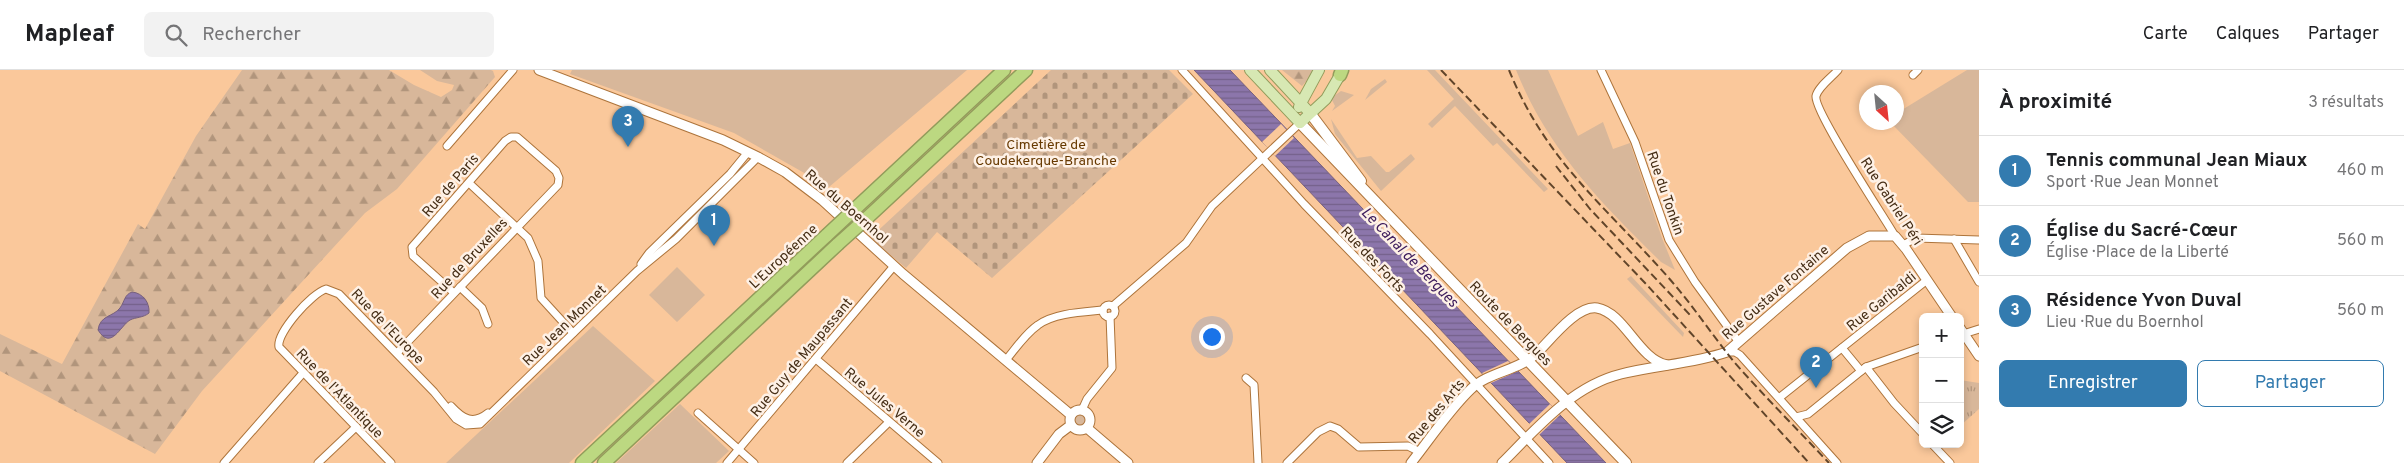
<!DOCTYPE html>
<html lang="fr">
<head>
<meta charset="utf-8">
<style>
  :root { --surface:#fff; --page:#f2f2f2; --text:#202124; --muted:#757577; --line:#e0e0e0; --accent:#337baf }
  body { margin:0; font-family:Overpass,sans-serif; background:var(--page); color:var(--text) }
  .controls { position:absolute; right:15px; bottom:15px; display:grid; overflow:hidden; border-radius:8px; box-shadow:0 2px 8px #0003 }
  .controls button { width:45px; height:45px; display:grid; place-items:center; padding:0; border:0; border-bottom:1px solid var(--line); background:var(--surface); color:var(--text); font:25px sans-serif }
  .compass { position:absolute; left:1859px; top:15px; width:45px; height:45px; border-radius:50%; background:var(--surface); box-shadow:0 2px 8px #0003; rotate:153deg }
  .you { position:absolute; left:1211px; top:266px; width:18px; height:18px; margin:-12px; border:4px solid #fff; border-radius:50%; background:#1a73e8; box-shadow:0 0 0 8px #1a73e833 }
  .badge { display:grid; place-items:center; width:32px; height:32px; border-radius:50%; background:var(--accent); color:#fff; font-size:16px; font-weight:700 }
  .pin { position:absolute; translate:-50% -41px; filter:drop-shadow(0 1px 2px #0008) }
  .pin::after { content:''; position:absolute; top:26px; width:18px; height:15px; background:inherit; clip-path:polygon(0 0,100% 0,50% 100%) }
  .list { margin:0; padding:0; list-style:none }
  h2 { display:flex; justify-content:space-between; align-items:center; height:65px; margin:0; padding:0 20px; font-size:21px }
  h2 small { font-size:16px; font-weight:400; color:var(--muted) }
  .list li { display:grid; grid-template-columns:32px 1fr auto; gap:15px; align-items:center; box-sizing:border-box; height:70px; padding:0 20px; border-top:1px solid var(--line) }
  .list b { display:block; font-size:19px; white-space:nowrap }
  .list p { margin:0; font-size:16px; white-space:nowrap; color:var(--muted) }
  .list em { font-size:16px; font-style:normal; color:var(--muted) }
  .actions { display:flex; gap:10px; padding:15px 20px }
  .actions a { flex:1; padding:11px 0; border:1px solid var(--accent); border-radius:8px; text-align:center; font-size:18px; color:var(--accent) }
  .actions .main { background:var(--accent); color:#fff }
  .icon { flex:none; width:28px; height:28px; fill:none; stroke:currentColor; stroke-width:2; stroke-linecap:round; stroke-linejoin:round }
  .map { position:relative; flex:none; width:1979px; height:393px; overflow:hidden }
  header { display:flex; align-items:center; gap:30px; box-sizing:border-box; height:70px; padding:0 25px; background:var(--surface); border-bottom:1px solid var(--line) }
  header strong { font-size:24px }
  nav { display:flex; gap:28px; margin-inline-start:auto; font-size:18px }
  .search { width:350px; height:45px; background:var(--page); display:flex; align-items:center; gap:12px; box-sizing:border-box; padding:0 18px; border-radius:8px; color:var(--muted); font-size:19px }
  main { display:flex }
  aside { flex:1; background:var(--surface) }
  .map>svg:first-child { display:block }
</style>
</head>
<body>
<header>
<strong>Mapleaf</strong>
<div class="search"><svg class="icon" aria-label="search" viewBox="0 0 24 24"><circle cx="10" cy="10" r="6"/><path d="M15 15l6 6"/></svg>Rechercher</div>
<nav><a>Carte</a><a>Calques</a><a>Partager</a></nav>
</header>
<main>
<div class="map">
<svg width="1979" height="393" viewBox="0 0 1979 393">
  <defs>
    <pattern id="forest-firs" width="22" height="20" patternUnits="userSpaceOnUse" patternTransform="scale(1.25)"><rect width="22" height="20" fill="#d8b79a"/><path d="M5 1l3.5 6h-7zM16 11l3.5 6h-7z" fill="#b1957c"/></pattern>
    <pattern id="cemetery-stones" width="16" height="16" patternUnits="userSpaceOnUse" patternTransform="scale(1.25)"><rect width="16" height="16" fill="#d8b79a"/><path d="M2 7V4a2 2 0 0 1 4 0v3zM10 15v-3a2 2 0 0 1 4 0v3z" fill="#b1957c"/></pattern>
    <pattern id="park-tufts" width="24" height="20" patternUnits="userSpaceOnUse" patternTransform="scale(1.25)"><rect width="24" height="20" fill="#d8b79a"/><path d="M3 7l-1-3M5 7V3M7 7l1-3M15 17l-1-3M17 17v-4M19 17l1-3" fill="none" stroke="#b1957c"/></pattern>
    <pattern id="water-rules" width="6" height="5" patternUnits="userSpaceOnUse" patternTransform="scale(1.25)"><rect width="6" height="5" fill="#8c76ab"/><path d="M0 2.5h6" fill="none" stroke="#74618a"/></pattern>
  </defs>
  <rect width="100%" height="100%" fill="#fac89b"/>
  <g fill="#d8b79a">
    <polygon points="572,0 967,0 829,117 734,63 570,4"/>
    <polygon points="1427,0 1435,0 1548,119 1544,122 1497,73 1493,76 1455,36 1432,58 1428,54 1454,29"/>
    <path d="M 1516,0 L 1548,0 L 1578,66 L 1603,52 L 1613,79 L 1630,73 L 1662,168 L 1675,200 L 1661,192 C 1601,133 1548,80 1516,0 Z"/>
    <polygon points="1967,0 1979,0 1979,132 1968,132 1891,53 1896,52 1897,43"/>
    <polygon points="1385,9 1387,12 1365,30 1371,19"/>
    <polygon points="1341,21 1354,25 1332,41 1335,36 1331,28"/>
    <polygon points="1331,49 1357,88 1371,86 1386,102 1389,102 1411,84 1415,89 1381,121 1335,64"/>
    <polygon points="677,197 705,225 677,252 649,225"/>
    <polygon points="1631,206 1684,263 1683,267 1627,209"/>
    <polygon points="593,256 655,311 569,393 446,393"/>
    <polygon points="680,334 729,381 716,393 616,393"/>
    <circle cx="1080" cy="350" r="5.5"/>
  </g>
  <g fill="url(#forest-firs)">
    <polygon points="242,0 389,0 414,15 441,27 452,20 454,15 437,11 420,0 491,0 493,1 495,7 397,119 365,143 202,321 155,384 0,301 0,264 62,294 138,154 145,159 196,66"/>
    <polygon points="1282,0 1316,0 1302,16"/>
  </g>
  <polygon fill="url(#cemetery-stones)" points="1051,0 1169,0 1193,24 992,208 937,162 906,198 870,168"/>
  <polygon fill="url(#park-tufts)" points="1960,310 1979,313 1979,339 1960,356"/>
  <g fill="url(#water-rules)" stroke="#77607e">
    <polygon points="1194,0 1230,0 1606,393 1567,393"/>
    <path d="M 132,222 C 143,223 150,233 149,243 C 143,248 136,247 130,250 C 120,256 111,281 98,260 C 100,245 113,247 120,238 C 125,231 124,225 132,222 Z"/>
  </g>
  <g fill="#fac89b">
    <polygon points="1281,54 1294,68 1275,86 1262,72"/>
    <polygon points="1508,291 1518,301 1491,313 1482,303"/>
    <polygon points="1550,334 1560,345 1539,365 1529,354"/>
  </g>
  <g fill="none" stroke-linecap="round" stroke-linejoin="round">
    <defs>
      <g id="minor">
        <polyline points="1182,0 1304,134 1430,264 1549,393"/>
        <polyline points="1601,0 1635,72 1669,170 1695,212 1738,271"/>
        <path d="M 1838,0 C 1832,7 1818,17 1816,26 C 1813,40 1884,147 1895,166"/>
        <polyline points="1913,5 1918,0"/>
        <polyline points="447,76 513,0"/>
        <polyline points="469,113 528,168 538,191 541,228 573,263"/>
        <polyline points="1954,169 1979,212"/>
        <polyline points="1903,175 1916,168 1979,170"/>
        <polyline points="641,194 649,183 730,104 748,82"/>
        <polyline points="460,217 482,238 488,254"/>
        <circle cx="1109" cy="241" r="6"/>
        <polyline points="1113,236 1186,173 1212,136 1300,53"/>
        <polyline points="1960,265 1979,259"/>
        <polyline points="1842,278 1861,301"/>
        <polyline points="1727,282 1735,282 1740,285 1837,393"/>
        <polyline points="397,283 558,115 559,108 556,101 517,67 511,67 505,71 412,177 413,186 454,223"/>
        <polyline points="816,289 938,393"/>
        <path d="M 1006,290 C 1016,278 1025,264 1038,255 C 1054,243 1083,242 1103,240"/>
        <polyline points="1866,297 1894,333 1923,364"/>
        <polyline points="1246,308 1254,315 1258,393"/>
        <polyline points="1779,328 1927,210"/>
        <path d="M 451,336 C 463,349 473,355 488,343"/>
        <polyline points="1082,340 1087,329 1112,298 1110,246"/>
        <polyline points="698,343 754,393"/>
        <polyline points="1796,347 1808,344 1866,297 1923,277"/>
        <polyline points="1932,374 1950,393"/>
        <polyline points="224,393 303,303"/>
        <polyline points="318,393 356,357"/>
        <path d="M 391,393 L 279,277 C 276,263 312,223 326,219 L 339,224 L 434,322 L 456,349 L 466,355 L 480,354 L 637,201 L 676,169 L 758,87"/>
        <polyline points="727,393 894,196"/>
        <polyline points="847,393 889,352"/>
        <polyline points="1287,393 1318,362 1330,356 1338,359 1359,377 1408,376 1420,382"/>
      </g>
      <g id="tertiary">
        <polyline points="539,0 723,70 758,87 785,102 822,130 903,204 1071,345"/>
        <polyline points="1960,258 1979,286"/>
        <circle cx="1080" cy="350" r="10"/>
        <polyline points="1087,358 1128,393"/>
        <polyline points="1037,393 1059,364 1071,355"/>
        <path d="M 1411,393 C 1430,369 1449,340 1471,319 C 1488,302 1517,301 1535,285 C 1549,272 1576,235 1597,238 C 1625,243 1638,289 1667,295"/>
        <path d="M 1502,393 C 1536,359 1572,316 1621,304 C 1656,295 1692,294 1727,282 L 1847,178 L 1869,166 L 1895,166 L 1906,179 L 1952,247"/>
      </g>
      <g id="secondary">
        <polyline points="1310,43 1361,111"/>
        <polyline points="1300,53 1626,393"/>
      </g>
      <g id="primary">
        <polyline points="1250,0 1300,53"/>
        <polyline points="1270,0 1310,43"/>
        <polyline points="1299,37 1319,0"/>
        <polyline points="1300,53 1326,29 1340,5"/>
      </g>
      <g id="motorway">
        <polyline points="1340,5 1342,0"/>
        <polyline points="857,137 1004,0"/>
        <polyline points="867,148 1026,0"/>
        <polyline points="582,393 827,165"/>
        <polyline points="604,393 838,174"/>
      </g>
    </defs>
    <use href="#minor" stroke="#ad743b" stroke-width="9"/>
    <use href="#tertiary" stroke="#ad743b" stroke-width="11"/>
    <use href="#secondary" stroke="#ad743b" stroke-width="12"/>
    <use href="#primary" stroke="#929c5b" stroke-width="12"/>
    <use href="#motorway" stroke="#929c5b" stroke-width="15"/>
    <use href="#minor" stroke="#fff" stroke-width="7"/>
    <use href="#tertiary" stroke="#fff" stroke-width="9"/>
    <use href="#secondary" stroke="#fff" stroke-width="10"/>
    <use href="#primary" stroke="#d7e8b3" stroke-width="10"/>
    <use href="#motorway" stroke="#bcd881" stroke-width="12"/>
    <g stroke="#61452a" stroke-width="2" stroke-dasharray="8 4" stroke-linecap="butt">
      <polyline points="1441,0 1647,215 1809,393"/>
      <path d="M 1509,0 C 1546,91 1605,136 1667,206 C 1692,234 1712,265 1735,293 C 1765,327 1798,360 1829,393"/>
      <polyline points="1556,96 1590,139 1691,246"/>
    </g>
    <defs>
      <g id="motorway-bridge">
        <polyline points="827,165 857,137"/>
        <polyline points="838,174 867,148"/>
      </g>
    </defs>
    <use href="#motorway-bridge" stroke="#929c5b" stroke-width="15" stroke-linecap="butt"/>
    <use href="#motorway-bridge" stroke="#bcd881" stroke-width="12"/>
  </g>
  <g text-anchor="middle" stroke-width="5" stroke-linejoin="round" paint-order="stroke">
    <g font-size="14" fill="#673900" stroke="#fef1e6">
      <text x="1046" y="79">Cimetière de<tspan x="1046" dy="16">Coudekerque-Branche</tspan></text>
    </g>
    <g font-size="14" fill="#452d15" stroke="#fef1e6">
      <text transform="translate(450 115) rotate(-49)" y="5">Rue de Paris</text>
      <text transform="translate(1666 123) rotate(71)" y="5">Rue du Tonkin</text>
      <text transform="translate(1892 131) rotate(57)" y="5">Rue Gabriel Péri</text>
      <text transform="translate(847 136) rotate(41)" y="5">Rue du Boernhol</text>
      <text transform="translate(783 186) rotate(-43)" y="5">L'Européenne</text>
      <text transform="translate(469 188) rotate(-47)" y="5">Rue de Bruxelles</text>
      <text transform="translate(1373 189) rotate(46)" y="5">Rue des Forts</text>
      <text transform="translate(1775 222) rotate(-41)" y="5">Rue Gustave Fontaine</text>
      <text transform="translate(1881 231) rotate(-39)" y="5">Rue Garibaldi</text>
      <text transform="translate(1511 253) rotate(46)" y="5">Route de Bergues</text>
      <text transform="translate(564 255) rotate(-44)" y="5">Rue Jean Monnet</text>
      <text transform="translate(388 256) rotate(46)" y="5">Rue de l'Europe</text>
      <text transform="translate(801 287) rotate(-50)" y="5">Rue Guy de Maupassant</text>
      <text transform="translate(340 323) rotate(46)" y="5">Rue de l'Atlantique</text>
      <text transform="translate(885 332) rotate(40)" y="5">Rue Jules Verne</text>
      <text transform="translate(1436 341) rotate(-50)" y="5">Rue des Arts</text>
    </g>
    <g font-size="15" font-style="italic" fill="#3b1a5b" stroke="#fef1e6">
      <text transform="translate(1410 187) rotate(46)" y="5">Le Canal de Bergues</text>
    </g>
  </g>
</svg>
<div class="controls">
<button>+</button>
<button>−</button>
<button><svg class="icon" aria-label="layers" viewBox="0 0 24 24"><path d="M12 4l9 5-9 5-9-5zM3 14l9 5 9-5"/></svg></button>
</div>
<svg class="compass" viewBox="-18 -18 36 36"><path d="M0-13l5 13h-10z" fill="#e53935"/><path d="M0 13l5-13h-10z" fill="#757577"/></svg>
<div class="you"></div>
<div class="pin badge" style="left:714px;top:176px">1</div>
<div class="pin badge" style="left:1816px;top:318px">2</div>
<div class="pin badge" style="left:628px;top:77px">3</div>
</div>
<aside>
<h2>À proximité<small>3 résultats</small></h2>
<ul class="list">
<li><span class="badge">1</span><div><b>Tennis communal Jean Miaux</b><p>Sport · Rue Jean Monnet</p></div><em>460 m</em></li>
<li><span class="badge">2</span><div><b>Église du Sacré-Cœur</b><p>Église · Place de la Liberté</p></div><em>560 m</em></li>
<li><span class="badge">3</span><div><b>Résidence Yvon Duval</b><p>Lieu · Rue du Boernhol</p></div><em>560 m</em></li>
</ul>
<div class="actions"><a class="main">Enregistrer</a><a>Partager</a></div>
</aside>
</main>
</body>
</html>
